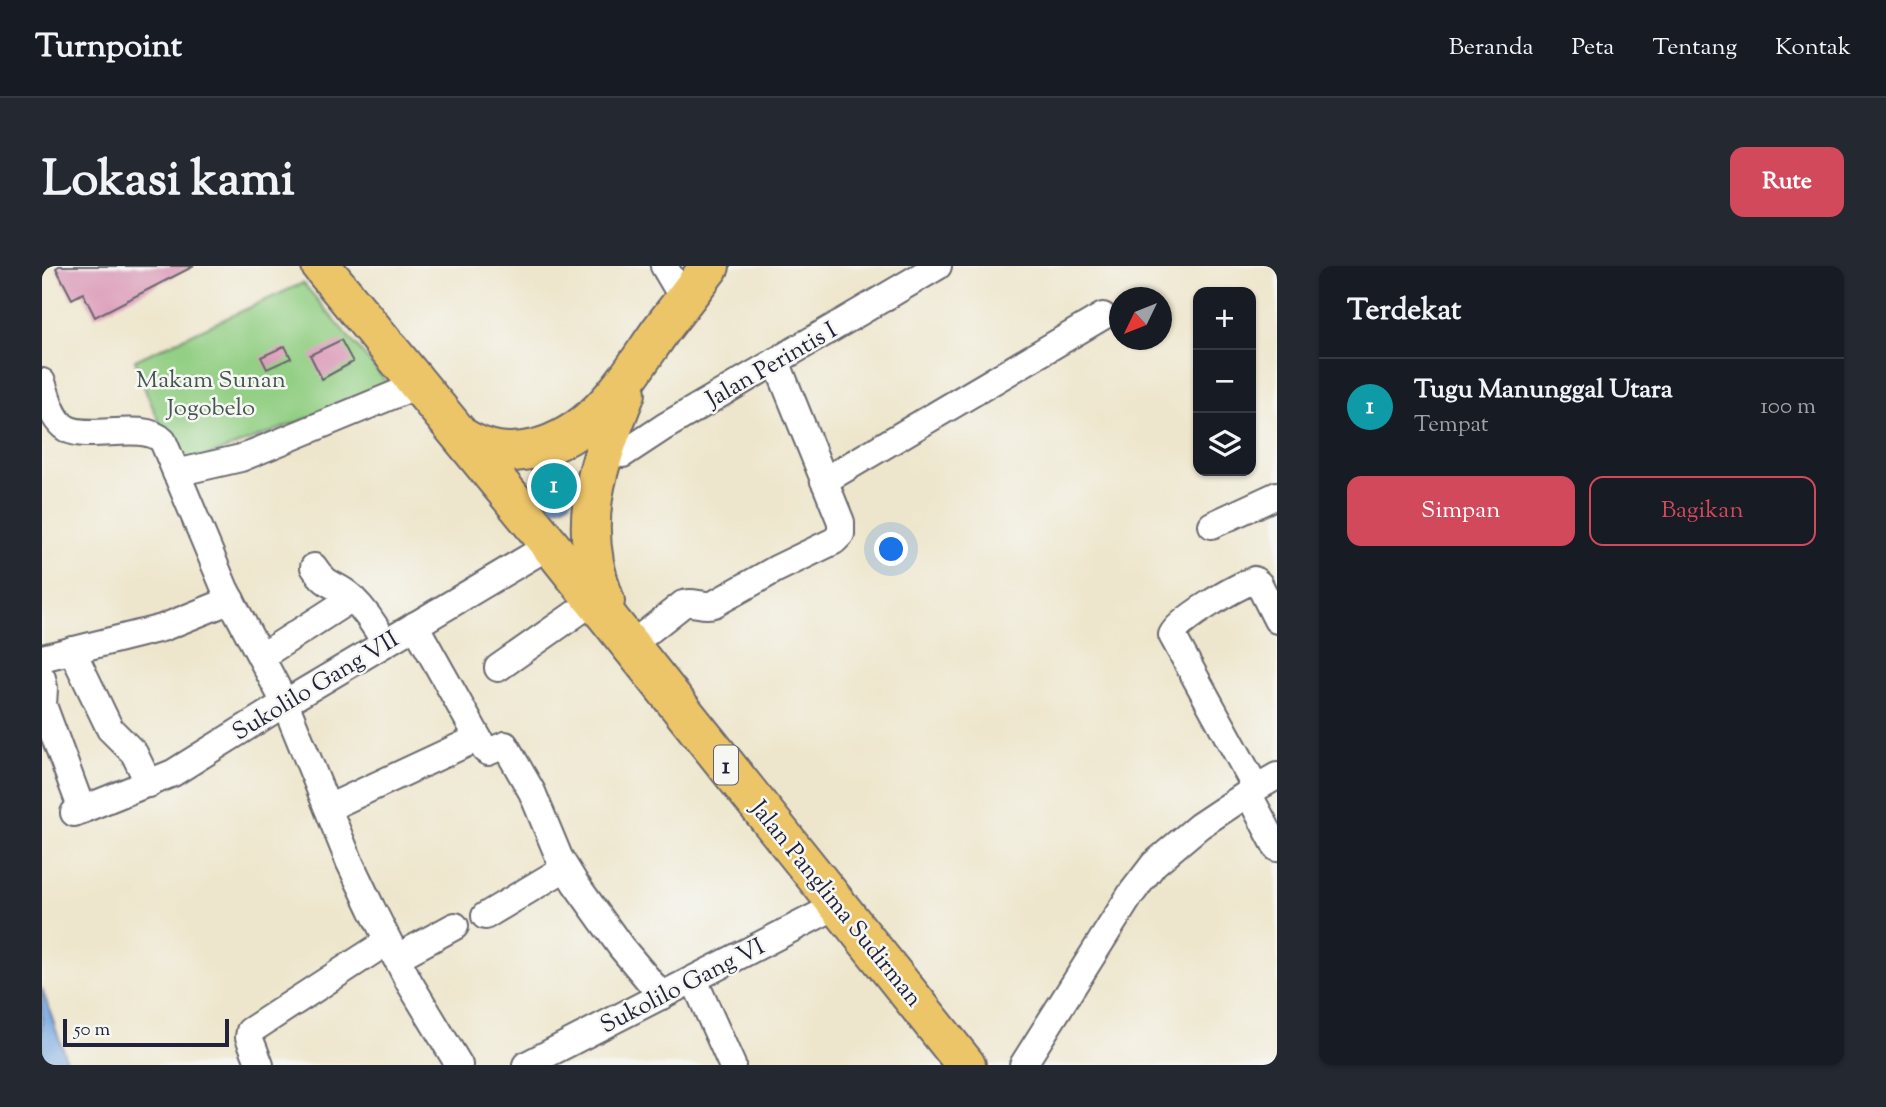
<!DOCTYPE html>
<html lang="id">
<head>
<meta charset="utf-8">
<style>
  :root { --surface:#171b24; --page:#242831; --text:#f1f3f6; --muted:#9ea1a6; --line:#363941; --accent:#d1495b }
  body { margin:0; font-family:"Sorts Mill Goudy",serif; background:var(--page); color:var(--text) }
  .controls { position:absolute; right:21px; top:21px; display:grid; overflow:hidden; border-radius:14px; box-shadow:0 2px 5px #0004 }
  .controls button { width:63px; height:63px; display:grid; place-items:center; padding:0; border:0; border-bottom:2px solid var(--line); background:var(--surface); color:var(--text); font:35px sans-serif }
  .compass { position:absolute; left:1067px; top:21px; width:63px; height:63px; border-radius:50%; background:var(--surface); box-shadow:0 2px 5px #0004; rotate:227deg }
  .scale { position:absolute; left:21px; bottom:18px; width:166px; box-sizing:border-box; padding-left:7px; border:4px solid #22223b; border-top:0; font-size:19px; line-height:24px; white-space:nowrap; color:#22223b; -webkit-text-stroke:5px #f6f6f2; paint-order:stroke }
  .you { position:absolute; left:850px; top:284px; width:24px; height:24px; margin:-18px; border:5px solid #fff; border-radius:50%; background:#1a73e8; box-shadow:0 0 0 10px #1a73e833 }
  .badge { display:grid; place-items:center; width:46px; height:46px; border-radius:50%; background:var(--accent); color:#fff; font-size:23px; font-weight:700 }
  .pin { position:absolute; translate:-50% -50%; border:4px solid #fff; box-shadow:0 2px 7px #0006 }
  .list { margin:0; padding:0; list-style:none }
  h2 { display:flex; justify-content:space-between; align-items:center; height:91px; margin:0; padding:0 28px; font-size:30px }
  h2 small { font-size:23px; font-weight:400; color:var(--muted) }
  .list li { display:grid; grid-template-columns:46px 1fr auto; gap:21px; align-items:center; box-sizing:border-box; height:98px; padding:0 28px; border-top:2px solid var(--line) }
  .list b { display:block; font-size:26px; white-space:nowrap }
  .list p { margin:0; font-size:23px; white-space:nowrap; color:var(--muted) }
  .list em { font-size:23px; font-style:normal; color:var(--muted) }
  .actions { display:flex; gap:14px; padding:21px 28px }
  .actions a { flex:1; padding:16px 0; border:2px solid var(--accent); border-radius:14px; text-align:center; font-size:24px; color:var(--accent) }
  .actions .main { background:var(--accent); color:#fff }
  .icon { flex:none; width:38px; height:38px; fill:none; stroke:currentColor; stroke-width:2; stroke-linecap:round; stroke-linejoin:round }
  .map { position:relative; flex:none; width:1235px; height:799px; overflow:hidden; border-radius:14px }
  header { display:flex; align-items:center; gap:42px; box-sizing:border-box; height:98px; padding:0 35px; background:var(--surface); border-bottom:2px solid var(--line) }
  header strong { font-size:33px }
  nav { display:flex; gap:38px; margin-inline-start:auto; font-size:24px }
  .intro { display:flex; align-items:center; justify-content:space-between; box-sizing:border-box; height:168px; padding:0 42px }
  h1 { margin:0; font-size:49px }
  .button { padding:18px 32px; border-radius:14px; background:var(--accent); color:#fff; font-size:24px; font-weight:700 }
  main { display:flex; gap:42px; padding:0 42px }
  aside { flex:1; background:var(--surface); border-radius:14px; box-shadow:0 2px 5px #0004 }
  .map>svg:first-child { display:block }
</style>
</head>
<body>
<header>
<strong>Turnpoint</strong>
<nav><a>Beranda</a><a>Peta</a><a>Tentang</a><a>Kontak</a></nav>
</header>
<div class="intro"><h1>Lokasi kami</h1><a class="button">Rute</a></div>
<main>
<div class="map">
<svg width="1235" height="799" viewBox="0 0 1235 799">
  <rect width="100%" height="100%" fill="#f6f6f2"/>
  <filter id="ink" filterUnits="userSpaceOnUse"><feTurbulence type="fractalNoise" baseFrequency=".0143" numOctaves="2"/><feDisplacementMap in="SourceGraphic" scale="14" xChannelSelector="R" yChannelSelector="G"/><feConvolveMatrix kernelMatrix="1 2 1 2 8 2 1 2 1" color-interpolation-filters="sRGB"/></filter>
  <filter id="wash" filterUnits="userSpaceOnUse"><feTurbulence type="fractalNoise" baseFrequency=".00686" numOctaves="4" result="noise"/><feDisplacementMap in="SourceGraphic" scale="28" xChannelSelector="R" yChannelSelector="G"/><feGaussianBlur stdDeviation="1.57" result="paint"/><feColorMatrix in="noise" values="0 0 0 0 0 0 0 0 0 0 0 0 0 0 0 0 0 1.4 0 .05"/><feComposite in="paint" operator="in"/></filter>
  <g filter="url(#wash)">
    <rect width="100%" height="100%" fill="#eee6cc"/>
    <polygon fill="#93cf84" stroke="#5a7860" stroke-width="2" points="261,17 349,121 137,201 104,126 93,94"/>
    <g fill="#74a5df" stroke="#4b648d" stroke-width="2">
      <circle cx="512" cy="220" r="22"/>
      <polygon points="0,722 26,799 0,799"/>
    </g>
    <g id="blocks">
      <g fill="#dc9db9">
        <polygon points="17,0 152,0 53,51 41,27 30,33 14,2"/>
        <polygon points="299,74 311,96 280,113 268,89"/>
        <polygon points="243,80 249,92 225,103 219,91"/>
      </g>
    </g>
  </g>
  <g filter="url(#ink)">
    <use href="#blocks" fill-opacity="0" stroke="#69676e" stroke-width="2"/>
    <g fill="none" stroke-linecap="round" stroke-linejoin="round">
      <defs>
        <g id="minor">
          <polyline points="622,0 642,34"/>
          <path d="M 0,116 C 5,130 9,150 21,160 C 41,178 100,153 121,175 L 183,323 L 243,437 L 308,597 L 330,643 L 367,716 L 417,799"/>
          <polyline points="563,181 581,188 622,161 896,0"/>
          <polyline points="134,207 199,192 376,119"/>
          <polyline points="782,215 1061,50"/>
          <polyline points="1170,259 1235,229"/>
          <path d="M 272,301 C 286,323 295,317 310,332 C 324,345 334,361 343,377"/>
          <polyline points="373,359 443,484 446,486 463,479 490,526 517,591 533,617 579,681 620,730"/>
          <path d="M 589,379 L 641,338 C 652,334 661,342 672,338 L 734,303 L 792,275 L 799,268 L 799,256 L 734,95"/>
          <polyline points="30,384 68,463 92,487 107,518"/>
          <polyline points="220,390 310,332"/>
          <polyline points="0,392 120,362 189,334"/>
          <polyline points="456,402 553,334"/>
          <polyline points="0,412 2,422 1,439 40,544"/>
          <path d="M 1214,522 L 1130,369 C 1137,353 1194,321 1212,314 L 1217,318 L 1235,354"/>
          <polyline points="1206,527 1235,582"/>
          <polyline points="286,542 436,472"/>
          <polyline points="32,547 131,507 243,437 508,279"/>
          <polyline points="443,650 523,602"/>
          <polyline points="354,692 413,660"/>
          <polyline points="652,714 690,799"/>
          <polyline points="218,799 207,771 208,765 346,675"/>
          <polyline points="484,799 796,639"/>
          <polyline points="981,799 1089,628 1112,598 1157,560 1214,522 1235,510"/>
        </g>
        <g id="highway">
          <polyline points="279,0 508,279 924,799"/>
          <path d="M 421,172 C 445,186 466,189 493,183 C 555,167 585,112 619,64 C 635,43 652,21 668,0"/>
          <path d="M 563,335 C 533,258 555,200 584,127"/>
        </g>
      </defs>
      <use href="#minor" stroke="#69676e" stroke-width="30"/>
      <use href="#highway" stroke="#69676e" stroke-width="42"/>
      <use href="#minor" stroke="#fff" stroke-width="26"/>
      <use href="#highway" stroke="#edc569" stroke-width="38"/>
    </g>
  </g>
  <g text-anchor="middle" stroke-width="5" stroke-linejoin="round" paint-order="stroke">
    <rect fill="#f6f6f2" stroke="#626272" stroke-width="2" x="672" y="479.5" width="24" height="39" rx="5"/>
    <g font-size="23" font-weight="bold" fill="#22223b">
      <text x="684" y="507">1</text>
    </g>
    <g font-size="24" fill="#22223b" stroke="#f6f6f2">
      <text transform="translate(729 98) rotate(-30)" y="8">Jalan Perintis I</text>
      <text transform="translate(273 419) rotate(-31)" y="8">Sukolilo Gang VII</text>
      <text transform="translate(795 637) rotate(51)" y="8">Jalan Panglima Sudirman</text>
      <text transform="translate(640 719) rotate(-27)" y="8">Sukolilo Gang VI</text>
    </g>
    <g font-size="24" fill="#445651" stroke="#f6f6f2">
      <text x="169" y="121">Makam Sunan<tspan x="169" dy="28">Jogobelo</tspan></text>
    </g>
  </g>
</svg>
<div class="controls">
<button>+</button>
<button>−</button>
<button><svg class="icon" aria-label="layers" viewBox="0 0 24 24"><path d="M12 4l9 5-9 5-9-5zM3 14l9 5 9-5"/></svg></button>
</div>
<svg class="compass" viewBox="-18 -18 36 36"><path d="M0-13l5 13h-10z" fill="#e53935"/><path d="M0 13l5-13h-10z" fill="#9ea1a6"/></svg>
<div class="scale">50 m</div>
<div class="you"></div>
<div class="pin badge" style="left:512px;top:220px;background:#0f9aa8">1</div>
</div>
<aside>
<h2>Terdekat<small></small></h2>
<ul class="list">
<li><span class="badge" style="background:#0f9aa8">1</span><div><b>Tugu Manunggal Utara</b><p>Tempat</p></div><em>100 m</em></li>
</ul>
<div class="actions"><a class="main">Simpan</a><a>Bagikan</a></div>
</aside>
</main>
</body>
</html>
